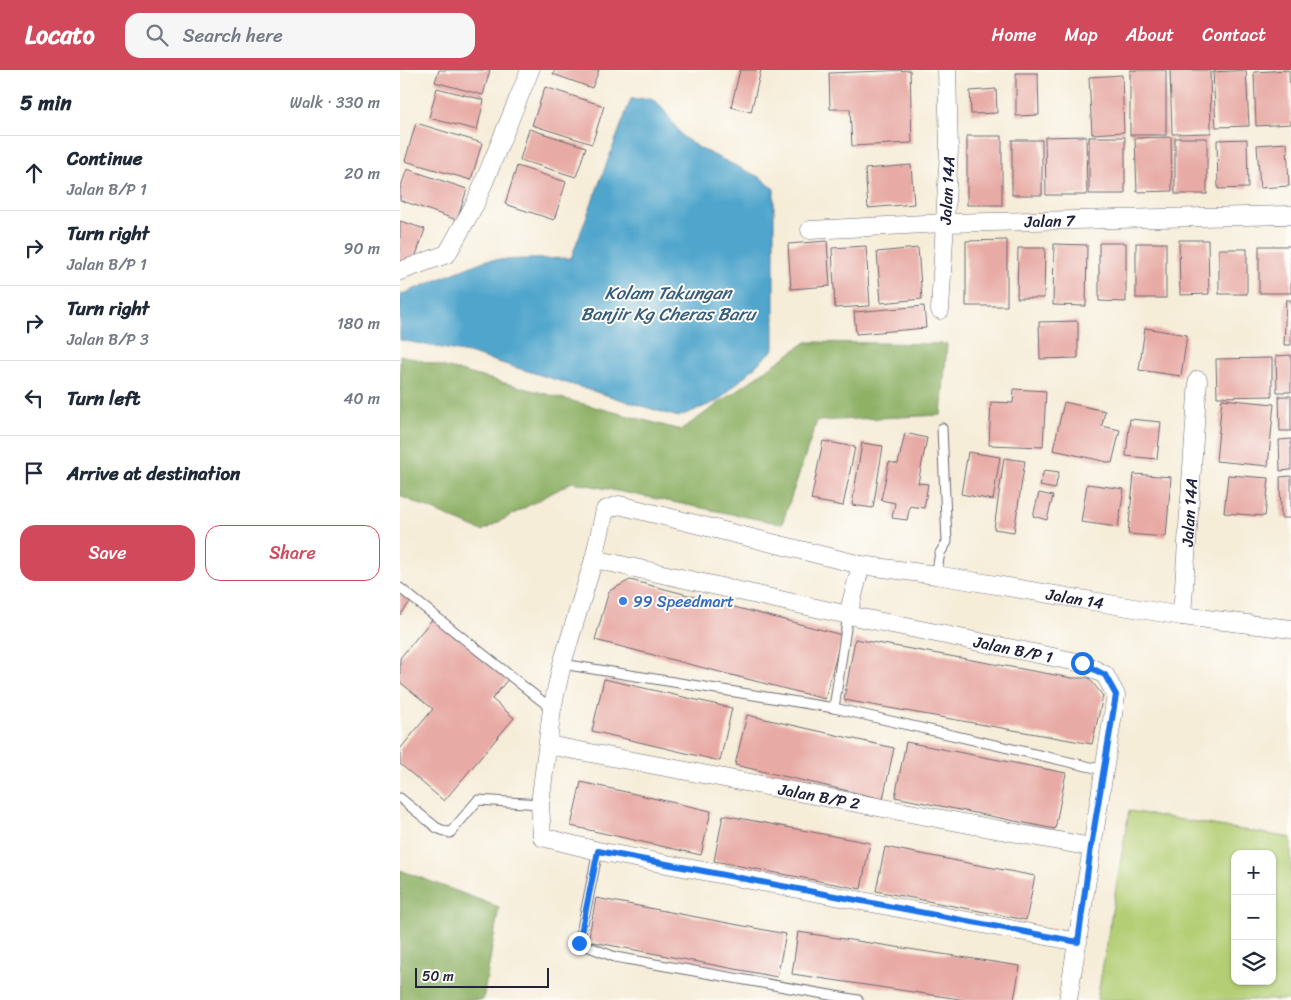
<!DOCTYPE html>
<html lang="en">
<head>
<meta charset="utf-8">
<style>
  :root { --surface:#fff; --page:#f6f6f7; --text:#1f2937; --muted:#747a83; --line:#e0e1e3; --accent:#d1495b }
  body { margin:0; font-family:Sriracha,sans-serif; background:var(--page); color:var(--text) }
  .controls { position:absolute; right:15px; bottom:15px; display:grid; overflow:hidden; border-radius:10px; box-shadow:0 1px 4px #0004 }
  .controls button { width:45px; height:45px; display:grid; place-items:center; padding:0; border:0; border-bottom:1px solid var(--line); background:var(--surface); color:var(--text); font:25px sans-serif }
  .scale { position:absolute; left:15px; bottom:12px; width:134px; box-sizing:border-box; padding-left:5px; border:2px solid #22223b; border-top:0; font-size:14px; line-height:18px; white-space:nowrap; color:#22223b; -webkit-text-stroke:4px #fdfcf7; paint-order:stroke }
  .stop { position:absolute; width:15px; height:15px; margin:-11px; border:4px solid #1a73e8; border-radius:50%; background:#fff }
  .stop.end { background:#1a73e8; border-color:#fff; box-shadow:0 1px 5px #0008 }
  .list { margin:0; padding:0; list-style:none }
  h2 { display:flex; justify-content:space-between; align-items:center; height:65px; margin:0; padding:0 20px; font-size:21px }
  h2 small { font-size:16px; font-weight:400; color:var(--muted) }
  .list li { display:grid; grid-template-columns:32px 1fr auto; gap:15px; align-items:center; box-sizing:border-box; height:75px; padding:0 20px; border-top:1px solid var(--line) }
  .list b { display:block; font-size:19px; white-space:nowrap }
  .list p { margin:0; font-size:16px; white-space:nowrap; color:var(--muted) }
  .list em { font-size:16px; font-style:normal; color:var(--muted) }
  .actions { display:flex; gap:10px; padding:15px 20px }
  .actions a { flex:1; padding:11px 0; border:1px solid var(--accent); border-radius:15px; text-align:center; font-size:18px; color:var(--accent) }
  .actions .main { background:var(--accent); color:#fff }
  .icon { flex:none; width:28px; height:28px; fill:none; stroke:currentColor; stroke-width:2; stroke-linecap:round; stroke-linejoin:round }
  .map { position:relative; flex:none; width:891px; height:930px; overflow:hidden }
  header { display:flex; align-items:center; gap:30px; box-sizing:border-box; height:70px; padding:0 25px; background:var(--accent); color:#fff }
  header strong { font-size:24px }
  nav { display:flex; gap:28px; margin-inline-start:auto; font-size:18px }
  .search { width:350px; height:45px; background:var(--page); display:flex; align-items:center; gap:12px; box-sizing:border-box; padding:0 18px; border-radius:15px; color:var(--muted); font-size:19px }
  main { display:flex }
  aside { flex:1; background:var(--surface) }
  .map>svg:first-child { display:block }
</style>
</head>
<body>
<header>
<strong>Locato</strong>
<div class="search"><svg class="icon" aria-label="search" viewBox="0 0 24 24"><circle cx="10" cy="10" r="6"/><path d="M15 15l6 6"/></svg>Search here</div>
<nav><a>Home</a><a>Map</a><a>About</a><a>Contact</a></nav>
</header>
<main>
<aside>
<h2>5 min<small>Walk · 330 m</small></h2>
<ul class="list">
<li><svg class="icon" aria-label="ahead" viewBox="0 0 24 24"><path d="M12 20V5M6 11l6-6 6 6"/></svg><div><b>Continue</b><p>Jalan B/P 1</p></div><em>20 m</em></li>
<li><svg class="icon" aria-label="right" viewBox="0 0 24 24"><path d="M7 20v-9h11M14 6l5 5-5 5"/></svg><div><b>Turn right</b><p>Jalan B/P 1</p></div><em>90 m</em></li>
<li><svg class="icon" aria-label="right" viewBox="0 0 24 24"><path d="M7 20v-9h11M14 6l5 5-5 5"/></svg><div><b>Turn right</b><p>Jalan B/P 3</p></div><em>180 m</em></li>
<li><svg class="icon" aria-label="left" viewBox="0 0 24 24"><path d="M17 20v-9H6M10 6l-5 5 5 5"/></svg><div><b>Turn left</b></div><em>40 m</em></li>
<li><svg class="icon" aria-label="arrive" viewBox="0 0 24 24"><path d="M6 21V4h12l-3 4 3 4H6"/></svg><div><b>Arrive at destination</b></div></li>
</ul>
<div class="actions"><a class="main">Save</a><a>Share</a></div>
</aside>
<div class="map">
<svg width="891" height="930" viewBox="0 0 891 930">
  <rect width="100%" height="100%" fill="#fdfcf7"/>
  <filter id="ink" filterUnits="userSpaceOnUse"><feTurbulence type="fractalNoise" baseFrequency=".02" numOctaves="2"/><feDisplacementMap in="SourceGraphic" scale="10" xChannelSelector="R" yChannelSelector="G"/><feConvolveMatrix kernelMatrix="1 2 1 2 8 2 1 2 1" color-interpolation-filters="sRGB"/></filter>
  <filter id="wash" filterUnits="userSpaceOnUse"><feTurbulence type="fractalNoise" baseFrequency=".0096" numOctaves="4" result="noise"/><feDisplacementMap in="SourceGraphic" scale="20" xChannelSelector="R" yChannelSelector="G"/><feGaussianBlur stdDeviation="1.12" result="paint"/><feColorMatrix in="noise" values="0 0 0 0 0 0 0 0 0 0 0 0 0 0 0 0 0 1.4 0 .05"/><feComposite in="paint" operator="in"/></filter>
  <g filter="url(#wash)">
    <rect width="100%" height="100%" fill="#f6edd9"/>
    <path fill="#b3ce74" stroke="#6a7858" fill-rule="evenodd" d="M 729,741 L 891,768 L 891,930 L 697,930 ZM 835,784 L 872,784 L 872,911 L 835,911 Z"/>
    <g fill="#8eb166" stroke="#586a50">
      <polygon points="406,272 547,274 541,345 417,351 382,454 172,412 82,461 0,426 0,285 281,360"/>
      <polygon points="0,800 99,837 83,930 0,930"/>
    </g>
    <polygon fill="#4fa5cc" stroke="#386484" points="251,28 260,35 283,67 301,79 361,108 374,119 374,279 318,331 278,347 68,283 0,270 0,225 86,190 171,188 231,29"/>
    <g id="blocks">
      <g fill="#e8aaa5">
        <polygon points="39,0 90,0 83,25 35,12"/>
        <polygon points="155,0 199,0 192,18 153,4"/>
        <polygon points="340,0 361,0 351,42 331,37"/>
        <polygon points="510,0 512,73 452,76 450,39 430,39 429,3"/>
        <rect x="730" y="0" width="36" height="65"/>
        <polygon points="770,0 810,0 811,63 772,64"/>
        <polygon points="846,0 849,56 816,57 813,2"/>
        <polygon points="889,0 891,54 856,56 854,2"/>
        <polygon points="616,3 638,3 639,45 616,46"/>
        <polygon points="722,5 724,62 692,64 689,7"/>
        <polygon points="145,17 204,36 192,74 132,55"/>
        <polygon points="37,18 84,30 77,60 29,48"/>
        <polygon points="596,19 597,43 571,44 570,21"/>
        <polygon points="16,53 82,73 71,110 5,91"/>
        <polygon points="129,59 186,77 176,107 120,90"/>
        <rect x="567" y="66" width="35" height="69"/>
        <polygon points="686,66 687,125 646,125 645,67"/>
        <rect x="689" y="67" width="36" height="57"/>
        <polygon points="771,67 772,121 737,122 735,68"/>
        <rect x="775" y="68" width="32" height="56"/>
        <polygon points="847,69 848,118 818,119 817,70"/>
        <rect x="612" y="70" width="30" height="55"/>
        <polygon points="887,73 889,116 860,118 857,75"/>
        <polygon points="511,95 514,134 468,138 465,99"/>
        <polygon points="117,96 166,112 154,150 105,134"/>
        <polygon points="7,99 67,119 57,150 0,130 0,119"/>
        <polygon points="0,151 25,159 13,194 0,190"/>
        <polygon points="607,170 607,236 566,236 566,171"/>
        <polygon points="779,170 808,170 809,224 780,225"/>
        <polygon points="427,171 430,216 391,219 388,174"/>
        <polygon points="699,173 726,173 726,232 699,231"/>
        <rect x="736" y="173" width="30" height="55"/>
        <polygon points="654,174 687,175 686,236 653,235"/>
        <polygon points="466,176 470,236 435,238 432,178"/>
        <rect x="859" y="176" width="32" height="47"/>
        <polygon points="518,178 522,229 481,233 477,182"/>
        <polygon points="618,178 645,178 644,228 617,228"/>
        <rect x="819" y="179" width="28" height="45"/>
        <polygon points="886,230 891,230 891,275 884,275"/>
        <polygon points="524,236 526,258 456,264 454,242"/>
        <polygon points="678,251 678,288 640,289 639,252"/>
        <polygon points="745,258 787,265 781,306 739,300"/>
        <polygon points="891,285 891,322 877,322 876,286"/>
        <polygon points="872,288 872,326 817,327 816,289"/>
        <polygon points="614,319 646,321 643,377 589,375 591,332 613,333"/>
        <polygon points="879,326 891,326 891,361 880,361"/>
        <polygon points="822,329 874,334 868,396 816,391"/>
        <polygon points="664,332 705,341 702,356 720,360 712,393 653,380"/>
        <polygon points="730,349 761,352 757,389 726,386"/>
        <polygon points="505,363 527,368 518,413 528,414 524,438 510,436 507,450 492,448 495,433 481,430 489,392 498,394"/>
        <polygon points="891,369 891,400 880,401 879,370"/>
        <polygon points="423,371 455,377 443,436 411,430"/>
        <polygon points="462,373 483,376 473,438 452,435"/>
        <polygon points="568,382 600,387 593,430 561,424"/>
        <polygon points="604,388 625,391 614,462 594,459"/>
        <polygon points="644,400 659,402 655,419 640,416"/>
        <polygon points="734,404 771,407 766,467 728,464"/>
        <polygon points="828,405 869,408 865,446 824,443"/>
        <polygon points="891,406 891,448 881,448 880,407"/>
        <polygon points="687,414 724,419 718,457 681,452"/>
        <polygon points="639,423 653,426 647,450 633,446"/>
        <polygon points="230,510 442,565 425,629 195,570 209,521"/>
        <polygon points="0,523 11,531 0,545"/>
        <polygon points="34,547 108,609 92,629 114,648 44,731 0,694 0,679 33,639 0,612 0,588"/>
        <polygon points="455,569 672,608 689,608 703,626 692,674 444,630"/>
        <polygon points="204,609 332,638 320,691 192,661"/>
        <polygon points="347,645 494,678 483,729 335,695"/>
        <polygon points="506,672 666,703 655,759 495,727"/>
        <polygon points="181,712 311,741 301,785 171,756"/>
        <polygon points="323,745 470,773 461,819 314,791"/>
        <polygon points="485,777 635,806 626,850 476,821"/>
        <polygon points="196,828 386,864 377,907 188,871"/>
        <polygon points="398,862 620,896 614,930 566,930 392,904"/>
      </g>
    </g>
  </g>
  <g filter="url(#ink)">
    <use href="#blocks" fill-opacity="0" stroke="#6c6972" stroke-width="1"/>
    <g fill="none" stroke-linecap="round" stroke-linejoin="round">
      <defs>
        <g id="service">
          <polyline points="536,505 540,483 547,472 542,358"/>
          <polyline points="0,518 152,639"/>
          <polyline points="162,594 434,638 704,700"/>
          <polyline points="434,638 448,545"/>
          <polyline points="0,728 37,758 50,763 78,730 140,734"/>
          <polyline points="198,781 179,873 215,887 458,930"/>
        </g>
        <g id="minor">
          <path id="s1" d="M 410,160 L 544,153 L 891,145"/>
          <polyline points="0,201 47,184 75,134 130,0"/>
          <path id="s2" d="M 540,240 L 549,80 L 547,0"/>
          <path id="s3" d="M 194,489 L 448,545 L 682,593 L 705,605 L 716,625 L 668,930"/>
          <polyline points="448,545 461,495"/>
          <path id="s4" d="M 782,546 L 798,310"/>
          <path id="s5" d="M 148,675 L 691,777"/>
          <path id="s6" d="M 678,872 L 198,781 L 142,767 L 140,734 L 152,639 L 162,594 L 194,489 L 205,440 L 219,435 L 461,495 L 536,505 L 782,546 L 891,559"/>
        </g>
      </defs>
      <use href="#service" stroke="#6c6972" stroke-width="11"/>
      <use href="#minor" stroke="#6c6972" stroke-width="19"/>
      <use href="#service" stroke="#fff" stroke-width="9"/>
      <use href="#minor" stroke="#fff" stroke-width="18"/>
    </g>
  </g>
  <g fill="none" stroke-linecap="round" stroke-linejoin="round" filter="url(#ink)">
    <polyline stroke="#1a73e8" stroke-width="6" points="179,873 198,781 678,872 691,777 716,625 705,605 682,593"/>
  </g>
  <circle fill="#3f7fe0" stroke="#fdfcf7" stroke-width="2" cx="223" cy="531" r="5"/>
  <g text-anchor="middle" stroke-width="4" stroke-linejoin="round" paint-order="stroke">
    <g font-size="16" fill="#22223b" stroke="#fdfcf7">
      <text dy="6" stroke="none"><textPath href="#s2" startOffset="120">Jalan 14A</textPath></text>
      <text dy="6" stroke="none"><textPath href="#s1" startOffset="240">Jalan 7</textPath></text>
      <text dy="6" stroke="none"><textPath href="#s4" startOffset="104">Jalan 14A</textPath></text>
      <text dy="6" stroke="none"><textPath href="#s6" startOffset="1362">Jalan 14</textPath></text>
      <text dy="6" stroke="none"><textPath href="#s3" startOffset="429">Jalan B/P 1</textPath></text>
      <text dy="6" stroke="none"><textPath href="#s5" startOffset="276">Jalan B/P 2</textPath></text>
    </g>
    <g font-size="16" fill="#366cbe" stroke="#fdfcf7" text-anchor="start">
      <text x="233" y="537">99 Speedmart</text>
    </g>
    <g font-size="18" font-style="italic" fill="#365d7c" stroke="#fdfcf7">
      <text x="268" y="229">Kolam Takungan<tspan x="268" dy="21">Banjir Kg Cheras Baru</tspan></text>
    </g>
  </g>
</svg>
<div class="controls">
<button>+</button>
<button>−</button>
<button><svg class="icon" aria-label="layers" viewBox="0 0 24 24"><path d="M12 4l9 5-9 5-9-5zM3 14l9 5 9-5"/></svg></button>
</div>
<div class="scale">50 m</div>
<div class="stop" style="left:682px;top:593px"></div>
<div class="stop end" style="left:179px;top:873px"></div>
</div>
</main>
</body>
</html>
